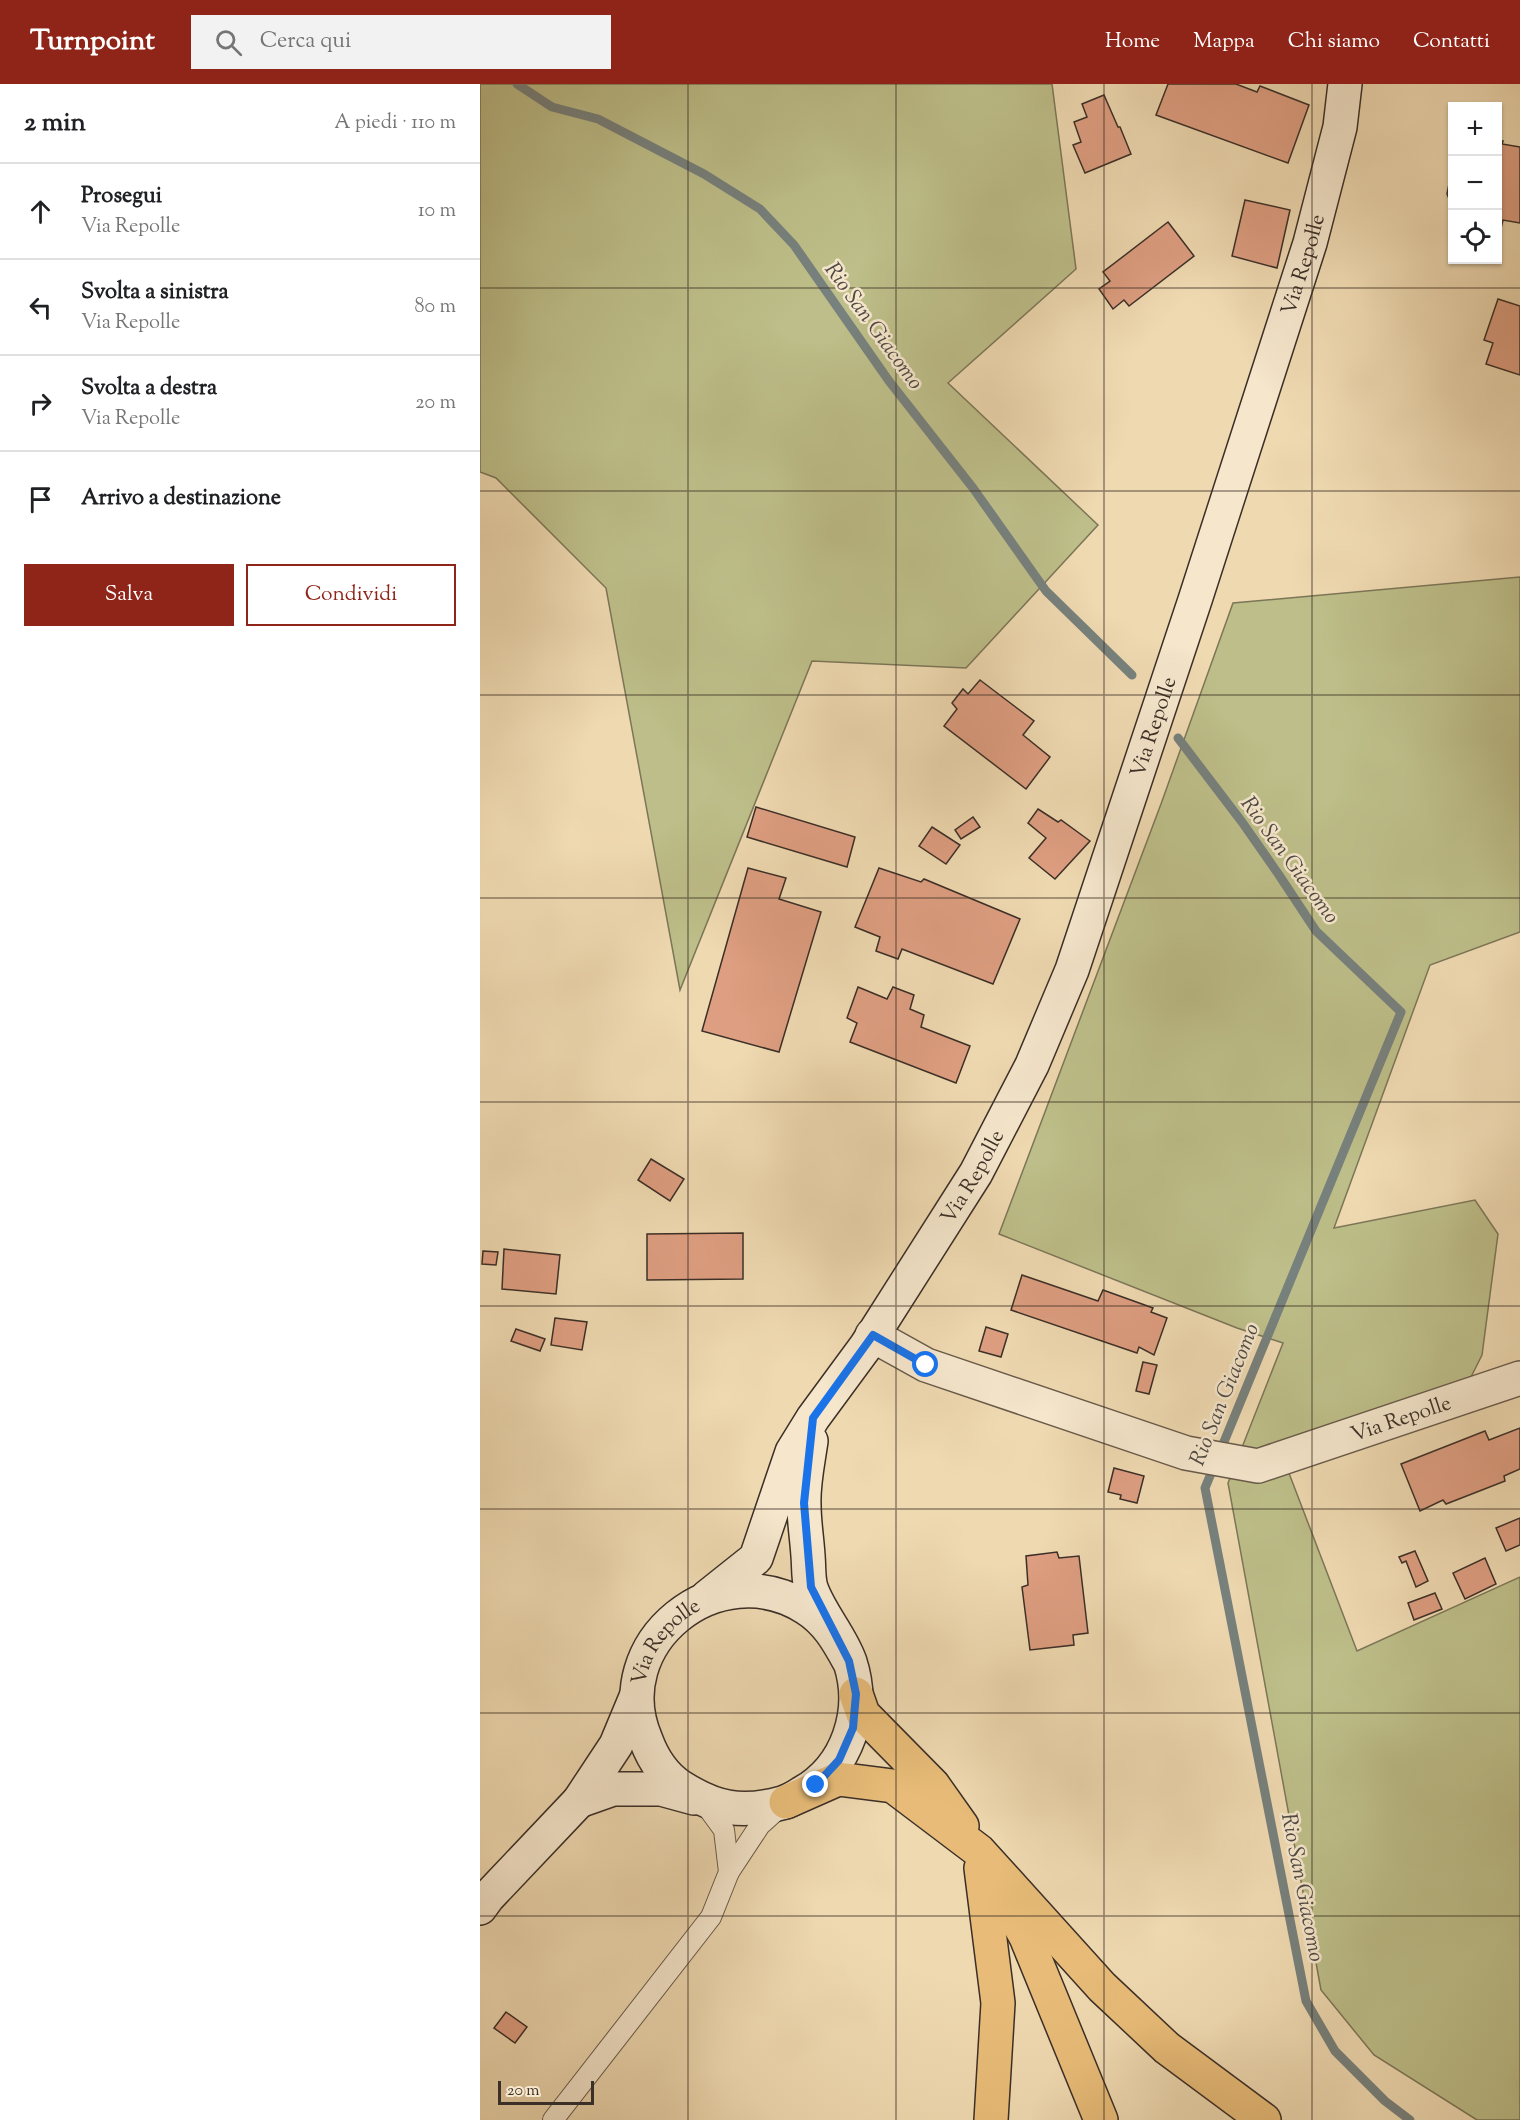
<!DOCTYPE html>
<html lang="it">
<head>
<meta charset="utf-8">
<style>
  :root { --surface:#fff; --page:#f2f2f2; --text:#202124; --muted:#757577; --line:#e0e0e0; --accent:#8f2418 }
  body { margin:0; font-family:"Sorts Mill Goudy",serif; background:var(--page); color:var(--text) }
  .controls { position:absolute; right:18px; top:18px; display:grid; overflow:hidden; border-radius:0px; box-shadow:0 2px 4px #0004 }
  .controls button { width:54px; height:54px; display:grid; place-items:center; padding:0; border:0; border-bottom:2px solid var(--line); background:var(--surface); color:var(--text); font:30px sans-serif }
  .scale { position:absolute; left:18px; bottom:15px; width:96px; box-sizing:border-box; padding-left:6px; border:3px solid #3b2f27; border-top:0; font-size:16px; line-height:21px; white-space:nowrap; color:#3b2f27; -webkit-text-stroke:4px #f5e6cc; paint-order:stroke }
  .stop { position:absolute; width:18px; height:18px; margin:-14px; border:4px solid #1a73e8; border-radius:50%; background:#fff }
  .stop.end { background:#1a73e8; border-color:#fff; box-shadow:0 2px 6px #0008 }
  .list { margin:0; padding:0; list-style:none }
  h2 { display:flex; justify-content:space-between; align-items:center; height:78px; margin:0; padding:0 24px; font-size:26px }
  h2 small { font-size:20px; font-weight:400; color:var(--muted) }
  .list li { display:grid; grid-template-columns:39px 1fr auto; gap:18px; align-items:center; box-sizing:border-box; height:96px; padding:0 24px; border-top:2px solid var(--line) }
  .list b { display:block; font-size:22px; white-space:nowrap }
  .list p { margin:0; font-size:20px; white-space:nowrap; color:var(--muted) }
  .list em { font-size:20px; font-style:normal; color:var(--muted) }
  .actions { display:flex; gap:12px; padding:18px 24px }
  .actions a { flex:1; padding:14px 0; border:2px solid var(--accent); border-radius:0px; text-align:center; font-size:21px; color:var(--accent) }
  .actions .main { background:var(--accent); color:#fff }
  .icon { flex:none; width:33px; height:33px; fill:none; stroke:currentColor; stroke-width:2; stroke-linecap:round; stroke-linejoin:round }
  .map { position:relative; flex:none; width:1040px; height:2036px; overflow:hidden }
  header { display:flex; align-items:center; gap:36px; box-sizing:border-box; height:84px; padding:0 30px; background:var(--accent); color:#fff }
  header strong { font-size:28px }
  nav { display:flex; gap:33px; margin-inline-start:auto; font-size:21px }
  .search { width:420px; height:54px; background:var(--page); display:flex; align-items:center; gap:15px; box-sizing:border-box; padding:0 21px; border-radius:0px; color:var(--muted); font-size:22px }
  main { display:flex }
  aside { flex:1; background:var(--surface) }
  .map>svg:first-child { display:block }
</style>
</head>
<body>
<header>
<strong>Turnpoint</strong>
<div class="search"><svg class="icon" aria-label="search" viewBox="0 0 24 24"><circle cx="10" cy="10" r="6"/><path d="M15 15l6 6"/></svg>Cerca qui</div>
<nav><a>Home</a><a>Mappa</a><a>Chi siamo</a><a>Contatti</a></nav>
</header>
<main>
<aside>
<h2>2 min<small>A piedi · 110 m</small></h2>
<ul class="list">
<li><svg class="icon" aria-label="ahead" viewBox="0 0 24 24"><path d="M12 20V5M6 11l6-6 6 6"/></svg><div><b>Prosegui</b><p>Via Repolle</p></div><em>10 m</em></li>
<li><svg class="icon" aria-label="left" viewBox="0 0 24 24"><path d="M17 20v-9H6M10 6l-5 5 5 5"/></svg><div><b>Svolta a sinistra</b><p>Via Repolle</p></div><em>80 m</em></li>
<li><svg class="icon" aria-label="right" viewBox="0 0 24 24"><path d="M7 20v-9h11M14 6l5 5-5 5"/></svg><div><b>Svolta a destra</b><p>Via Repolle</p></div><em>20 m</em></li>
<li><svg class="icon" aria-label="arrive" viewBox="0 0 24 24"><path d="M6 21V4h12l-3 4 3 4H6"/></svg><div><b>Arrivo a destinazione</b></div></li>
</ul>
<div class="actions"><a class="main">Salva</a><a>Condividi</a></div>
</aside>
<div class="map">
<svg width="1040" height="2036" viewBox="0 0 1040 2036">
  <rect width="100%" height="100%" fill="#efd9b1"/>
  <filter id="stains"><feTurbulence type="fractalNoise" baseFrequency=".00333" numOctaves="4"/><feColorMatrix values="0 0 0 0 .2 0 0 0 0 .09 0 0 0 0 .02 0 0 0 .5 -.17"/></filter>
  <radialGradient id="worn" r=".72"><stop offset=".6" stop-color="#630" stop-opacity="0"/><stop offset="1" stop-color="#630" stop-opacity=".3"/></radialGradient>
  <g fill="#bdbe89" stroke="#7c7658" stroke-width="1.5">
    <polygon points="0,0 572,0 596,185 468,299 618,441 486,584 332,577 200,906 126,504 16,394 0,388"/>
    <polygon points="1040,493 1040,848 950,881 854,1144 995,1116 1018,1150 1002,1271 987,1301 799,1363 877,1567 1040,1493 1040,2036 997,2036 894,1971 841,1906 748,1399 803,1259 757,1244 519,1150 681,720 753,519"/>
  </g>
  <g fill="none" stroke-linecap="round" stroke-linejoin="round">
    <g stroke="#77817d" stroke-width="9">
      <polyline points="37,0 72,23 118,35 224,90 280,125 314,161 409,297 493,404 566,507 652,591"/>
      <polyline points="698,654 762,738 799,791 836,847 921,928 725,1404 826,1917 855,1967 905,2017 930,2036"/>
    </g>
  </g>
  <g fill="#de9e81" stroke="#3b2f27" stroke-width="1.5">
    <polygon points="688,0 756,0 777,8 780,2 829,21 808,79 676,31"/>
    <polygon points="624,11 638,43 640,43 651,70 605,89 593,61 601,58 594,38 607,33 602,20"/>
    <polygon points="1018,57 1023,57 1022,60 1040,63 1040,139 1023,136 1021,144 1018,143"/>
    <polygon points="972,85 972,122 967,110"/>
    <polygon points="765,116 810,126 797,184 752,172"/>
    <polygon points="688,138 714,172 649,222 644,216 633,225 619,205 630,197 623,188"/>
    <polygon points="1018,215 1040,222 1040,291 1006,280 1013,259 1004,256"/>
    <polygon points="500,596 554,637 543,651 570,673 546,705 464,642 477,625 472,619 483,605 488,610"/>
    <polygon points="276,723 375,753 367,783 267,753"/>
    <polygon points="558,725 578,738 581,736 610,757 575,795 549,774 566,754 548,739"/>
    <polygon points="493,733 500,743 481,755 475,746"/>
    <polygon points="452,743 480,761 466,780 439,762"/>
    <polygon points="268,784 306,794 299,815 341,828 299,968 222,947"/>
    <polygon points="399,784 441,798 444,795 540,835 513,900 422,865 418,875 396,867 400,853 375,843"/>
    <polygon points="378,903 407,915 413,903 434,911 430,925 444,931 441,943 490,962 476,999 370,958 377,939 367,934"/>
    <polygon points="171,1075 204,1095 190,1117 158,1096"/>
    <polygon points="263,1149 263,1195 167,1196 167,1150"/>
    <polygon points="24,1165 80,1171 76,1210 22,1205"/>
    <polygon points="3,1167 18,1168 16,1181 2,1180"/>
    <polygon points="542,1191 618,1217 623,1206 673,1224 671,1228 687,1234 674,1271 659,1263 657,1269 531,1226"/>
    <polygon points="75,1234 107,1238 102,1266 71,1261"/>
    <polygon points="506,1243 528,1250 521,1273 499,1267"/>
    <polygon points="36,1245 65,1255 60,1267 31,1257"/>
    <polygon points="663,1278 677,1281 669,1310 656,1307"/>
    <polygon points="1040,1344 1040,1385 1024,1392 1025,1397 1002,1406 966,1420 963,1416 940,1427 921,1380 1005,1347 1009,1356"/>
    <polygon points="634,1384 664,1392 657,1419 640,1415 641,1411 628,1408"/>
    <polygon points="1040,1434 1040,1461 1026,1467 1016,1444"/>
    <polygon points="935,1467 948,1497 936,1503 926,1477 922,1479 919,1473"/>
    <polygon points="577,1468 579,1474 599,1472 608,1549 593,1551 594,1561 550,1566 542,1503 548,1501 546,1472"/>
    <polygon points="1005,1474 1016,1500 985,1515 973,1489"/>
    <polygon points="955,1509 962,1525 934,1536 928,1519"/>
    <polygon points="26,1928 47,1943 35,1959 14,1944"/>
  </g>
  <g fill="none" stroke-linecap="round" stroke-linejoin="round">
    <defs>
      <g id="lane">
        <polyline points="249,1788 280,1741 301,1722"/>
        <polyline points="73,2036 231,1833 249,1788 244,1746 222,1716"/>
      </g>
      <g id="street">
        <path id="s1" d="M 392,1251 L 446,1281 L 706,1369 L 778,1382 L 1040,1294"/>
      </g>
      <g id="secondary">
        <path id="s2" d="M 331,1357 C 328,1378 323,1400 324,1421 C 324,1438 327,1455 328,1472 C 329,1482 328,1494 331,1504 C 340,1530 361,1552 370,1578 C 386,1627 368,1683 322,1709 C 316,1713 309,1717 302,1719 C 261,1730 236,1725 201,1703 C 184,1692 173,1675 166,1656 C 124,1559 238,1468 326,1524 C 347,1537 358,1557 369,1577"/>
        <path id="s3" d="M 227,1513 L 276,1474 L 312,1368 L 333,1334 L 386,1262 L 496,1089 L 552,981 L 592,886 L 715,516 L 830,159 L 860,43 L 865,0"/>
        <polyline points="99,1717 133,1705 181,1705 214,1714"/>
        <polyline points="0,1824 8,1813 99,1717 136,1661 156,1613"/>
      </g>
      <g id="highway">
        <polyline points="376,1610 383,1630 453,1701 482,1742"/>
        <polyline points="306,1718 358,1695 413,1702 499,1767 622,1903 687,1964 784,2036"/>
        <polyline points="501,1784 518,1919 511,2036"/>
        <polyline points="525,1815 546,1853 621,2036"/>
      </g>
    </defs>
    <use href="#lane" stroke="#685a4a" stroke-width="22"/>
    <use href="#street" stroke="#685a4a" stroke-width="36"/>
    <use href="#secondary" stroke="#3b2f27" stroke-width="36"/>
    <use href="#highway" stroke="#3b2f27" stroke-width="36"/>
    <use href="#lane" stroke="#f5e6cc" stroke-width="20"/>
    <use href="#street" stroke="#f5e6cc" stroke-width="33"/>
    <use href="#secondary" stroke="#f5e6cc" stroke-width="33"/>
    <use href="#highway" stroke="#e8bc78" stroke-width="33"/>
  </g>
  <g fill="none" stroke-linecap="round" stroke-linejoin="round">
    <polyline stroke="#1a73e8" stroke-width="8" points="336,1701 359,1676 373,1644 376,1610 369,1577 331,1503 324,1419 333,1334 393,1251 446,1281"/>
  </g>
  <path fill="none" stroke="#3b2f27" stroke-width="1.5" stroke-opacity="0.55" d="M 208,0 L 208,2036M 416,0 L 416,2036M 624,0 L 624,2036M 832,0 L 832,2036M 0,204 L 1040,204M 0,407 L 1040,407M 0,611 L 1040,611M 0,814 L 1040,814M 0,1018 L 1040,1018M 0,1222 L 1040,1222M 0,1425 L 1040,1425M 0,1629 L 1040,1629M 0,1832 L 1040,1832"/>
  <g text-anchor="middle" stroke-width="5" stroke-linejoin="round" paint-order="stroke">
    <g font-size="21" fill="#3b2f27" stroke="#f5e6cc">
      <text dy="7" stroke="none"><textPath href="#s3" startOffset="1476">Via Repolle</textPath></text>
      <text dy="7" stroke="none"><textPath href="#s3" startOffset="990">Via Repolle</textPath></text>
      <text dy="7" stroke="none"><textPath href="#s3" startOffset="504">Via Repolle</textPath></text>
      <text dy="7" stroke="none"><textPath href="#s1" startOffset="560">Via Repolle</textPath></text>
      <text dy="7" stroke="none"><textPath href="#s2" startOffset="680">Via Repolle</textPath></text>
    </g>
    <g font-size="22" font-style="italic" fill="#4f4a44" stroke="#f5e6cc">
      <text transform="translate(395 241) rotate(54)" y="8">Rio San Giacomo</text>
      <text transform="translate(811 775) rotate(54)" y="8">Rio San Giacomo</text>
      <text transform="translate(743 1310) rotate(-68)" y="8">Rio San Giacomo</text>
      <text transform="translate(824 1803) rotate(79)" y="8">Rio San Giacomo</text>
    </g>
  </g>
  <rect width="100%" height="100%" filter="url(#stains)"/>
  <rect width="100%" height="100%" fill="url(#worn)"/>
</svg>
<div class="controls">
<button>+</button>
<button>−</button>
<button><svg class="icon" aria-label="locate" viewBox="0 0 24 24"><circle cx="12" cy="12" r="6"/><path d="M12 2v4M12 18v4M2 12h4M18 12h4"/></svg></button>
</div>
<div class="scale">20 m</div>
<div class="stop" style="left:446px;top:1281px"></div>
<div class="stop end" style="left:336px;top:1701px"></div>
</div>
</main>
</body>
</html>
